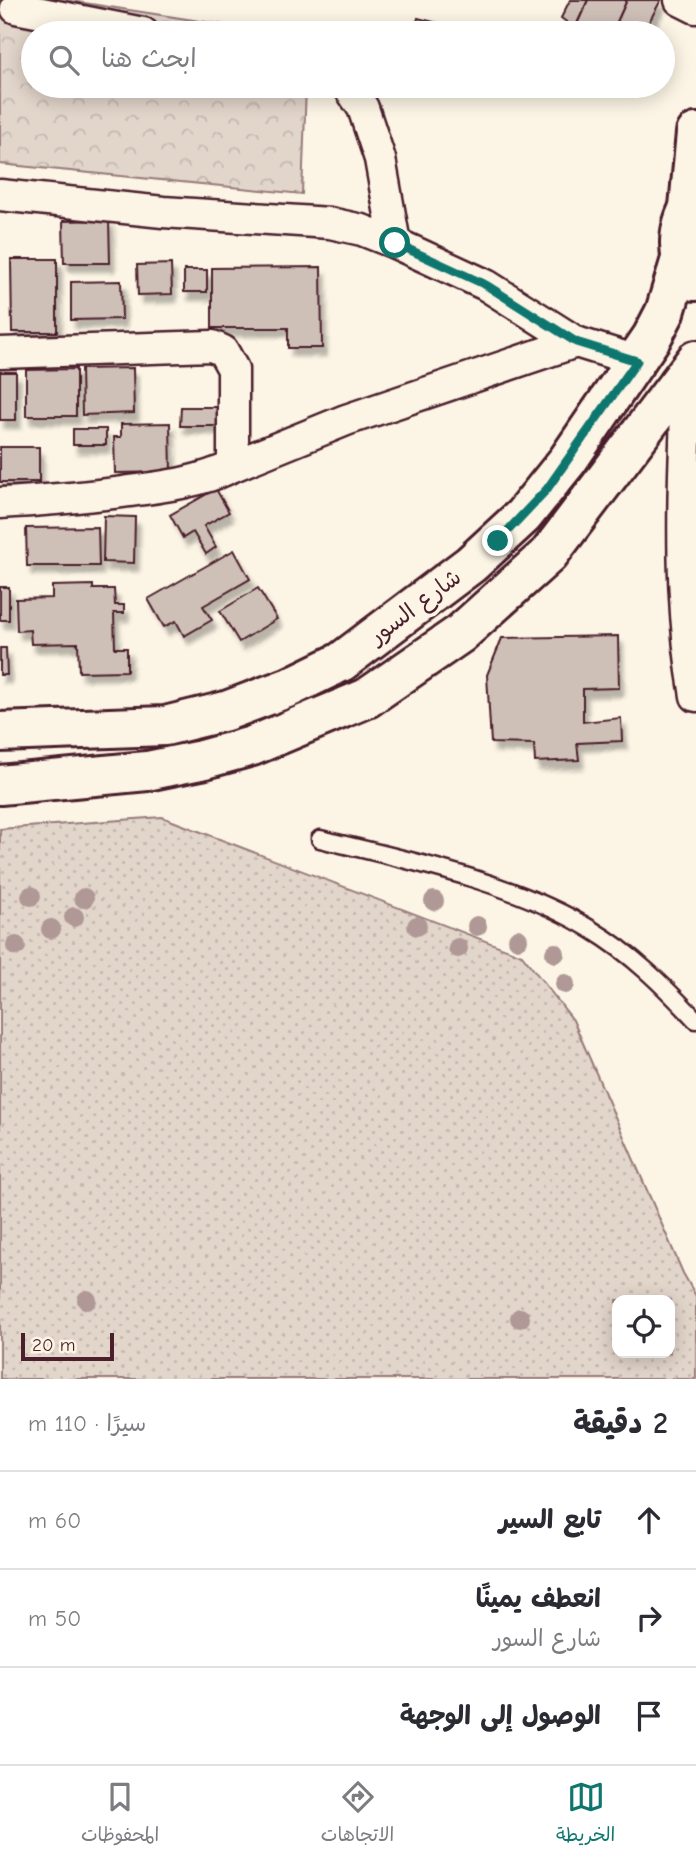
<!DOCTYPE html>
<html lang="ar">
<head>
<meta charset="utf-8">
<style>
  :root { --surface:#fff; --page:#f2f2f3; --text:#2b2b33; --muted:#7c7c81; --line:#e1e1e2; --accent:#0f766e }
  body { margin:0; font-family:"Comic Neue","Playpen Sans Arabic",sans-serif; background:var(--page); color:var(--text); direction:rtl }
  .controls { position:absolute; right:21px; bottom:21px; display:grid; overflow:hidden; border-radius:14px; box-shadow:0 4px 18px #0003 }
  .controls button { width:63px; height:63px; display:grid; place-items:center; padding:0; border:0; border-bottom:2px solid var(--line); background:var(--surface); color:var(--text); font:35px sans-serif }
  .scale { position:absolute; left:21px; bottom:18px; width:93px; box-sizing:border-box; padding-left:7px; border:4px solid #4a1f2b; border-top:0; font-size:19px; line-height:24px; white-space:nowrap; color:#4a1f2b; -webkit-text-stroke:5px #fcf5e5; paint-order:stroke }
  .stop { position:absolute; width:21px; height:21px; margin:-16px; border:5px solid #0f766e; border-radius:50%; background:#fff }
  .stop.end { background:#0f766e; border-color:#fff; box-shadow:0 2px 7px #0008 }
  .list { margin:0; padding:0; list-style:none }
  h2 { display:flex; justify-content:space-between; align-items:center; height:91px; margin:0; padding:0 28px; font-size:30px }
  h2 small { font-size:23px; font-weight:400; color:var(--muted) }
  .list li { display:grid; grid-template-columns:46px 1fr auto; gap:21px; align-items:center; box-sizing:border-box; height:98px; padding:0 28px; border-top:2px solid var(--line) }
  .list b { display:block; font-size:26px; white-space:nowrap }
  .list p { margin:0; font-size:23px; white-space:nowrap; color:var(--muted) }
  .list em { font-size:23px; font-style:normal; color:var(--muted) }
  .icon { flex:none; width:38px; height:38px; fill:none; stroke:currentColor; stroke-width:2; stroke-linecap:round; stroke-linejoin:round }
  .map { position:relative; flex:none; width:696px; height:1379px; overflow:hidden; direction:ltr }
  .search { position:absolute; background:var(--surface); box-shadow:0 4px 18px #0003; left:21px; right:21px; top:21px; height:77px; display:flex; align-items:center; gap:18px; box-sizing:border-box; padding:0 24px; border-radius:38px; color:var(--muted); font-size:26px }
  .sheet { height:385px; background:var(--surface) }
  nav { display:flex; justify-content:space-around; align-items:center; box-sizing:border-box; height:98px; border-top:2px solid var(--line); background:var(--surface); font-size:19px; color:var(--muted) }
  nav a { display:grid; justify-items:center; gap:4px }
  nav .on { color:var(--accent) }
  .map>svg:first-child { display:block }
</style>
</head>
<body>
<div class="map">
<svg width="696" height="1379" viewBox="0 0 696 1379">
  <defs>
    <pattern id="grass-dots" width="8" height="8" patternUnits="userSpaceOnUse" patternTransform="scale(1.75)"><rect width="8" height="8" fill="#e2d5ca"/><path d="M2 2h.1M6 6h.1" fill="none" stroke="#c3b6ae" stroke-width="1.8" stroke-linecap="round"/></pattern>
    <pattern id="park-crowns" width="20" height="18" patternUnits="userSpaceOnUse" patternTransform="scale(1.75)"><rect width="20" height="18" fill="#e2d5ca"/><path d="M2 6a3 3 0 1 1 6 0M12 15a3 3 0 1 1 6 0" fill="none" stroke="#c3b6ae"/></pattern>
    <filter id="shadow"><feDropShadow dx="4.5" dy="8" stdDeviation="2" flood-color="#0004"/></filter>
  </defs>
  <rect width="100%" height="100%" fill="#fcf5e5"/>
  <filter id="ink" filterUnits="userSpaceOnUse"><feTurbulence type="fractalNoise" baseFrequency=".0143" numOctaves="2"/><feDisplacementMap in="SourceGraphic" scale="14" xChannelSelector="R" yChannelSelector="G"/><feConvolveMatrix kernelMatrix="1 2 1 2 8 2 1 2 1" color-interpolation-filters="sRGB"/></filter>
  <g filter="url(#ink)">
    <path fill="url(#grass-dots)" stroke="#967a7a" stroke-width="2" fill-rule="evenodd" d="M 162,817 L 522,955 L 573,1020 L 683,1273 L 696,1296 L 696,1379 L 0,1379 L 0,829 ZM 617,1300 L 670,1300 L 670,1353 L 617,1353 Z"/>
    <polygon fill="url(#park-crowns)" stroke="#967a7a" stroke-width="2" points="0,0 65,0 276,33 33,33 33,86 306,86 302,194 0,164"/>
    <g fill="#cfc0b7" stroke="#4a1f2b" stroke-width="2" filter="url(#shadow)">
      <polygon points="570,0 588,0 575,28 561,18"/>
      <polygon points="588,0 627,0 612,33 573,33"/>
      <polygon points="627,0 661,0 643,33 612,33"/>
      <polygon points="418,18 477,33 414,33"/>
      <polygon points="109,220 110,263 64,263 63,221"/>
      <polygon points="11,259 57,259 57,332 12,332"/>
      <polygon points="171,264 172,294 138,295 137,265"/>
      <polygon points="321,267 322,348 288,348 288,328 212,328 212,268"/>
      <rect x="184" y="270" width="23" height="22"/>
      <polygon points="121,281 122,319 71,320 71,282"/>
      <polygon points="133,368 134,413 82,415 81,369"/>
      <polygon points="76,369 76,416 26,416 26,370"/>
      <rect x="0" y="372" width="16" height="48"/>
      <polygon points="181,407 220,407 220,426 180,426"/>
      <polygon points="170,423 171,472 115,473 114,437 121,437 121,424"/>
      <rect x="73" y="429" width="33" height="16"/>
      <rect x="0" y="447" width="39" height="35"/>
      <polygon points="216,489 229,512 204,526 216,547 206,554 193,532 183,538 170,515"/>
      <polygon points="104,516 135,517 134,563 103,562"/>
      <polygon points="98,527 99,566 27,566 26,528"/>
      <polygon points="234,550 250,579 203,606 212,620 184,636 176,621 164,627 148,599"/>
      <polygon points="93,585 93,589 114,589 115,605 124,605 124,613 114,613 115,648 127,648 127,671 79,672 78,643 31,644 30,630 17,631 16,599 52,598 52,586"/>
      <rect x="0" y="587" width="9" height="33"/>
      <polygon points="258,588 277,619 239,642 220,611"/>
      <polygon points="618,636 619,688 583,689 583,722 621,718 622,741 577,743 579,760 535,762 534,744 491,743 487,675 502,638"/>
      <polygon points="0,648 6,648 7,675 0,675"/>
    </g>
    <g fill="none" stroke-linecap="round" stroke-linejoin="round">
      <defs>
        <path id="lane" d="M 320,839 C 408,860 514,882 592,930 C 632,954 664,986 696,1020"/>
        <g id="street">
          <polyline points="680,0 696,8"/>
          <polyline points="16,8 143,33"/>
          <polyline points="348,86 363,108 380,159 395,243"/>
          <polyline points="0,195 163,212 330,223 362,230 395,243 486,285 576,342"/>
          <path d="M 0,353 L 212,346 L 223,351 L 233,369 L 233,466 C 199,483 161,487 123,492 C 82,497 41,501 0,503"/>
          <path d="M 685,372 C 687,406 685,440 684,475 C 682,548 683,624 696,696"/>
          <polyline points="233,466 346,420 576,342 637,361"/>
        </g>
        <g id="secondary">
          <polyline points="689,207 696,133"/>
          <path d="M 695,281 C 672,257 678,222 696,197"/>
          <polyline points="0,732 165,726 226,711 290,687 341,662 471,564 523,516 568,460 652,337 665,312 681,259"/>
          <polyline points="0,785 147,771 201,760 252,746 367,698 460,634 549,554 696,360"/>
        </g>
      </defs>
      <use href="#lane" stroke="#4a1f2b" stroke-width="21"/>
      <use href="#street" stroke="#4a1f2b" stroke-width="35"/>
      <use href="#secondary" stroke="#4a1f2b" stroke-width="44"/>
      <use href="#lane" stroke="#fcf5e5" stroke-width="16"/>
      <use href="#street" stroke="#fcf5e5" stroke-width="30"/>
      <use href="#secondary" stroke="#fcf5e5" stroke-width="38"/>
    </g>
    <g fill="#af9895">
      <circle cx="31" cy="896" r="10"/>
      <circle cx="84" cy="898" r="10"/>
      <circle cx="434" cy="901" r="10"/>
      <circle cx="74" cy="917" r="10"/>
      <circle cx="417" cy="926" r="10"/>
      <circle cx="477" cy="926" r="10"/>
      <circle cx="51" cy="929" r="10"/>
      <circle cx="518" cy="939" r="10"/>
      <circle cx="16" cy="946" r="10"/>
      <circle cx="458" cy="948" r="10"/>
      <circle cx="555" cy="953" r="10"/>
      <circle cx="565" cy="984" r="10"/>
      <circle cx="87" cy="1300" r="10"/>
      <circle cx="520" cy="1318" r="10"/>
    </g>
  </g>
  <g fill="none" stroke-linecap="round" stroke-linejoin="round" filter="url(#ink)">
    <polyline stroke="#0f766e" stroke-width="9" points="395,243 486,285 576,342 637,361 547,489 498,541"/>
  </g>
  <g text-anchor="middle" stroke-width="7" stroke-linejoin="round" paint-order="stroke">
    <g font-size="23" fill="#4a1f2b" stroke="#fcf5e5">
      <text transform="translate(415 606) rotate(-37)" y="8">شارع السور</text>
    </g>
  </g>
</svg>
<div class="controls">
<button><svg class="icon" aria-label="locate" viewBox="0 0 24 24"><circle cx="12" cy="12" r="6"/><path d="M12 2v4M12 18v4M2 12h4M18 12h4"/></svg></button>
</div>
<div class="scale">20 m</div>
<div class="stop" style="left:395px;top:243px"></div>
<div class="stop end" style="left:498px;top:541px"></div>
<div class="search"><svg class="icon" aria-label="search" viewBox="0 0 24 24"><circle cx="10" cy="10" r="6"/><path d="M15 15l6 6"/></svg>ابحث هنا</div>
</div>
<section class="sheet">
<h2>2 دقيقة<small>سيرًا · 110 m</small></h2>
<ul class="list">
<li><svg class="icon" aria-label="ahead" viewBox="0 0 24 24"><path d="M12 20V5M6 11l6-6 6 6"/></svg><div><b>تابع السير</b></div><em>60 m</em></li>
<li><svg class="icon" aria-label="right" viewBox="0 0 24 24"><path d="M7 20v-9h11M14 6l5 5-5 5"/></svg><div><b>انعطف يمينًا</b><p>شارع السور</p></div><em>50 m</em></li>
<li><svg class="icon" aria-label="arrive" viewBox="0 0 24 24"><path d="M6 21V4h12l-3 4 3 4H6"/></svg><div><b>الوصول إلى الوجهة</b></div></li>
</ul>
</section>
<nav>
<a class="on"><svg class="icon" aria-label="map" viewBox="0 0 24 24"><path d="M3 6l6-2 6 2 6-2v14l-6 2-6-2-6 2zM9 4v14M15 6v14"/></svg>الخريطة</a>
<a><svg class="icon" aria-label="directions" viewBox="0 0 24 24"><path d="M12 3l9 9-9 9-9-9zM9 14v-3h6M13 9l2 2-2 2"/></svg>الاتجاهات</a>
<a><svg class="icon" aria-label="saved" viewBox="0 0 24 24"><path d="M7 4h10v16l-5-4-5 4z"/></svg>المحفوظات</a>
</nav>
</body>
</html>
